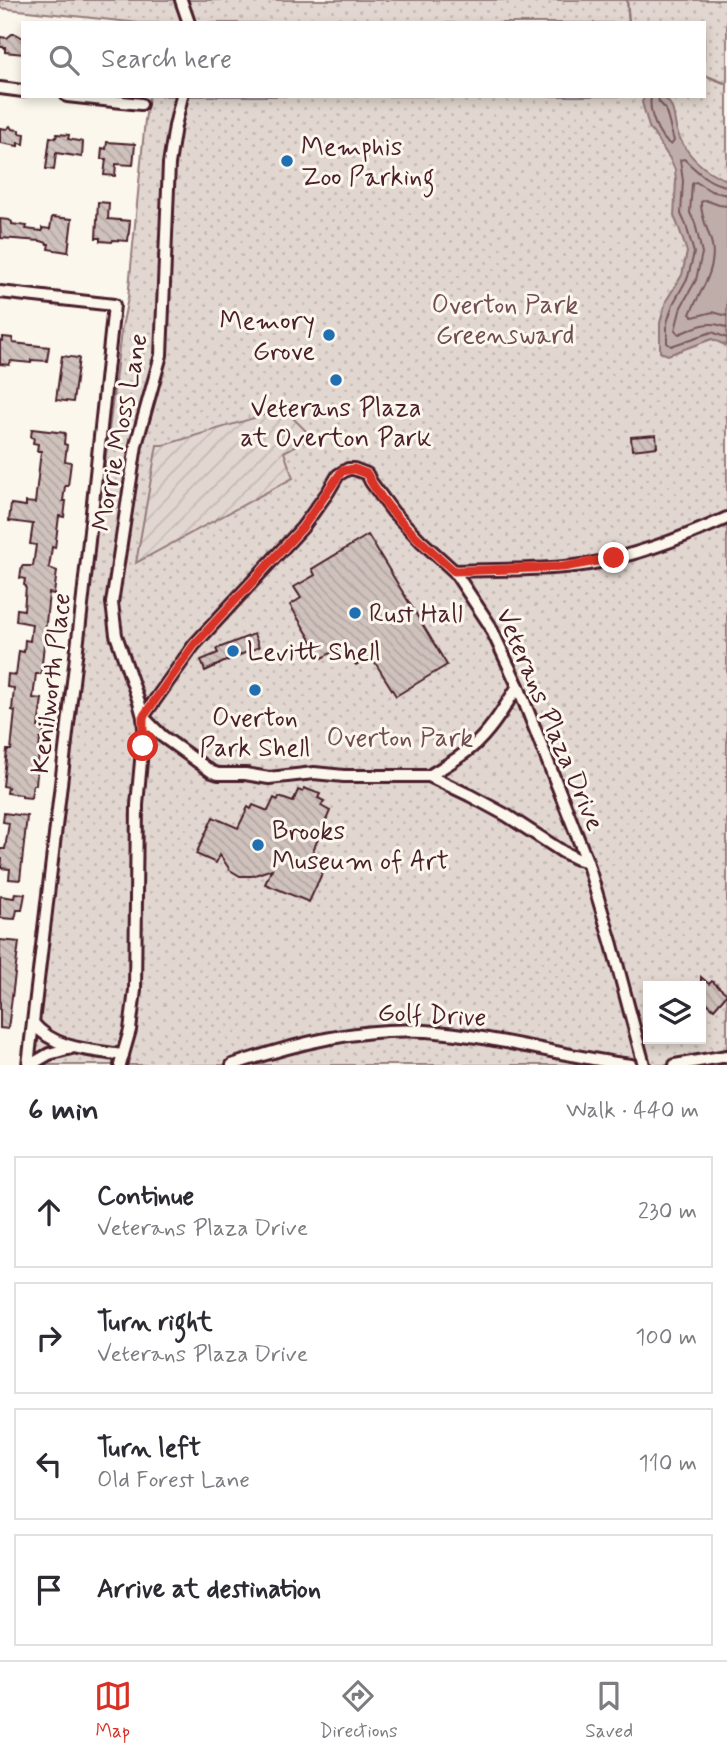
<!DOCTYPE html>
<html lang="en">
<head>
<meta charset="utf-8">
<style>
  :root { --surface:#fff; --page:#f7f7f7; --text:#2b2b33; --muted:#7c7c81; --line:#e1e1e2; --accent:#d93025 }
  body { margin:0; font-family:Mynerve,sans-serif; background:var(--page); color:var(--text) }
  .controls { position:absolute; right:21px; bottom:21px; display:grid; overflow:hidden; border-radius:0px; box-shadow:0 4px 10px #0003 }
  .controls button { width:63px; height:63px; display:grid; place-items:center; padding:0; border:0; border-bottom:2px solid var(--line); background:var(--surface); color:var(--text); font:35px sans-serif }
  .stop { position:absolute; width:21px; height:21px; margin:-16px; border:5px solid #d93025; border-radius:50%; background:#fff }
  .stop.end { background:#d93025; border-color:#fff; box-shadow:0 2px 7px #0008 }
  .list { margin:0; padding:0; list-style:none }
  h2 { display:flex; justify-content:space-between; align-items:center; height:91px; margin:0; padding:0 28px; font-size:30px }
  h2 small { font-size:23px; font-weight:400; color:var(--muted) }
  .list li { display:grid; grid-template-columns:46px 1fr auto; gap:21px; align-items:center; box-sizing:border-box; height:112px; margin:0 14px 14px; padding:0 14px; border:2px solid var(--line); border-radius:0px }
  .list b { display:block; font-size:26px; white-space:nowrap }
  .list p { margin:0; font-size:23px; white-space:nowrap; color:var(--muted) }
  .list em { font-size:23px; font-style:normal; color:var(--muted) }
  .icon { flex:none; width:38px; height:38px; fill:none; stroke:currentColor; stroke-width:2; stroke-linecap:round; stroke-linejoin:round }
  .map { position:relative; flex:none; width:727px; height:1065px; overflow:hidden }
  .search { position:absolute; background:var(--surface); box-shadow:0 4px 10px #0003; left:21px; right:21px; top:21px; height:77px; display:flex; align-items:center; gap:18px; box-sizing:border-box; padding:0 24px; border-radius:0px; color:var(--muted); font-size:26px }
  .sheet { height:595px; background:var(--surface) }
  nav { display:flex; justify-content:space-around; align-items:center; box-sizing:border-box; height:98px; border-top:2px solid var(--line); background:var(--surface); font-size:19px; color:var(--muted) }
  nav a { display:grid; justify-items:center; gap:4px }
  nav .on { color:var(--accent) }
  .map>svg:first-child { display:block }
</style>
</head>
<body>
<div class="map">
<svg width="727" height="1065" viewBox="0 0 727 1065">
  <defs>
    <pattern id="park-dots" width="8" height="8" patternUnits="userSpaceOnUse" patternTransform="scale(1.75)"><rect width="8" height="8" fill="#e2d7d0"/><path d="M2 2h.1M6 6h.1" fill="none" stroke="#c3b8b3" stroke-width="1.8" stroke-linecap="round"/></pattern>
    <pattern id="garden-furrows" width="10" height="10" patternUnits="userSpaceOnUse" patternTransform="scale(1.75)"><rect width="10" height="10" fill="#e2d7d0"/><path d="M-1 1l2-2M0 10L10 0M9 11l2-2" fill="none" stroke="#c3b8b3"/></pattern>
    <pattern id="building-back-hatch" width="6" height="6" patternUnits="userSpaceOnUse" patternTransform="scale(1.75)"><rect width="6" height="6" fill="#cfc2bc"/><path d="M-1 5l2 2M0 0l6 6M5-1l2 2" fill="none" stroke="#b3a6a2"/></pattern>
  </defs>
  <rect width="100%" height="100%" fill="#fbf7ec"/>
  <filter id="ink" filterUnits="userSpaceOnUse"><feTurbulence type="fractalNoise" baseFrequency=".0143" numOctaves="2"/><feDisplacementMap in="SourceGraphic" scale="14" xChannelSelector="R" yChannelSelector="G"/><feConvolveMatrix kernelMatrix="1 2 1 2 8 2 1 2 1" color-interpolation-filters="sRGB"/></filter>
  <g filter="url(#ink)">
    <path fill="url(#park-dots)" stroke="#967b7e" stroke-width="2" fill-rule="evenodd" d="M 0,0 L 727,0 L 727,1065 L 32,1065 L 121,332 L 128,298 L 145,120 L 149,96 L 704,96 L 704,23 L 139,23 L 0,8 ZM 648,986 L 701,986 L 701,1039 L 648,1039 Z"/>
    <polygon fill="url(#garden-furrows)" stroke="#967b7e" stroke-width="2" points="284,409 312,437 284,452 293,478 136,563 157,445 164,445"/>
    <path fill="#bfadaa" stroke="#907477" stroke-width="2" d="M 645,96 C 654,96 665,95 670,104 C 675,111 674,123 677,131 C 685,154 704,172 727,180 L 727,343 L 725,345 L 712,339 L 668,355 L 660,352 L 660,323 L 666,301 L 682,275 L 687,252 L 679,228 L 674,216 L 676,181 L 675,170 L 670,159 L 649,127 L 642,102 Z"/>
    <g fill="none" stroke-linecap="round" stroke-linejoin="round">
      <g stroke="#79585e" stroke-width="2">
        <path d="M 651,96 C 648,112 658,137 671,145 L 674,141 L 665,108 L 659,102 L 658,96"/>
        <path d="M 727,186 C 709,184 697,171 684,159 L 680,160 L 683,181 L 681,214 L 686,225 L 694,253 L 688,277 L 673,304 L 667,323 L 667,343 L 671,346 L 712,332 L 727,338"/>
        <path d="M 727,195 L 711,191 L 696,182 L 692,184 L 690,213 L 695,223 L 702,253 L 696,280 L 681,307 L 675,330 L 679,334 C 697,327 709,319 727,328"/>
        <path d="M 727,206 L 719,205 L 705,200 L 701,202 C 700,216 709,231 712,245 C 717,270 699,293 690,314 L 693,317 L 713,312 L 727,316"/>
      </g>
      <g stroke="#907477" stroke-width="2.5">
        <polyline points="627,0 629,23"/>
        <polyline points="704,75 727,84"/>
      </g>
    </g>
    <g fill="url(#building-back-hatch)" stroke="#4a1f2b" stroke-width="2">
      <polygon points="12,34 16,34 23,38 23,54 5,52 5,47 0,47 0,37 7,38"/>
      <polygon points="10,126 12,129 19,130 19,133 25,134 24,144 18,143 18,146 0,143 0,128 7,129"/>
      <polygon points="57,134 69,135 68,139 83,142 82,157 56,153 54,170 46,169 50,137 56,138"/>
      <polygon points="107,142 135,144 133,165 116,164 115,176 104,175 106,159 101,159 102,148 106,149"/>
      <polygon points="98,202 109,203 108,219 130,221 128,241 113,240 112,242 100,241 100,238 96,238"/>
      <polygon points="52,217 72,219 68,252 48,249 49,244 47,244 47,243 41,241 1,238 0,219 9,220 12,222 12,224 27,226 26,229 42,231 42,228 50,229"/>
      <polygon points="3,337 12,338 13,343 49,347 47,361 31,360 31,363 11,361 9,365 0,364 0,340 3,341"/>
      <polygon points="62,356 79,358 73,402 56,400"/>
      <polygon points="32,429 65,433 64,444 67,445 65,461 71,462 68,486 65,486 63,501 66,501 64,517 59,516 55,548 52,547 49,568 57,571 54,594 49,593 41,674 36,674 33,698 42,699 38,727 44,727 43,739 40,739 36,785 33,785 31,798 22,797 22,795 7,793 8,787 3,786 7,750 11,750 15,711 12,710 14,688 7,687 8,674 16,675 19,651 24,652 25,640 30,641 32,624 16,621 17,609 24,610 26,586 24,585 25,579 20,578 22,566 33,566 36,545 30,544 33,524 9,521 11,504 26,506 26,502 35,503 41,451 37,451 38,444 33,443 34,438 31,437"/>
      <polygon points="656,435 657,447 632,450 631,437"/>
      <polygon points="368,535 447,665 396,696 371,656 356,665 343,646 322,658 290,605 301,598 294,587 315,575 312,569"/>
      <polygon points="254,634 259,647 226,661 205,671 201,660 218,653 216,649"/>
      <polygon points="304,788 320,794 318,798 324,801 321,806 330,811 309,860 325,867 309,902 265,884 272,869 252,876 240,876 230,870 220,855 216,863 196,854 213,817 238,828 248,807 251,809 253,805 268,811 274,798 278,800 279,797 293,802 298,790 303,792"/>
      <polygon points="4,813 27,816 20,880 9,879 10,869 1,868 2,859 0,859 0,849 5,849 9,823 3,822"/>
      <polygon points="15,893 25,894 22,910 17,910 15,919 0,918 0,898 1,896 14,898"/>
      <polygon points="0,940 19,942 8,1029 0,1028"/>
      <polygon points="701,977 709,984 712,981 727,994 714,1009 701,998"/>
    </g>
    <g fill="none" stroke-linecap="round" stroke-linejoin="round">
      <defs>
        <g id="street">
          <polyline points="181,0 189,23"/>
          <polyline points="0,88 23,91"/>
          <polyline points="67,96 141,104"/>
          <polyline points="0,292 114,305 83,597 28,1065"/>
          <path d="M 454,571 C 499,569 545,571 589,564 C 634,556 685,537 727,518"/>
          <polyline points="143,717 194,645 302,528 328,492 338,475 348,469 354,469 367,474 371,482 393,512 421,541 454,571 489,624 518,686 587,861 612,945 644,1065"/>
          <polyline points="143,717 162,736 212,772 218,774 245,774 269,778 314,773 344,776 429,776 469,795 506,815 563,852 577,859 587,861"/>
          <path d="M 429,776 C 443,767 458,759 471,748 C 491,731 504,708 518,686"/>
          <path d="M 33,1023 C 55,1050 91,1050 123,1055"/>
          <polyline points="30,1065 49,1054 71,1048"/>
          <polyline points="120,1065 130,1030 135,990 137,805 144,728 143,717 139,702 116,635 112,603 136,445 161,355 169,164 175,126 182,96"/>
          <path d="M 232,1065 C 294,1044 360,1027 426,1031 C 495,1036 562,1056 631,1065"/>
          <polyline points="675,1065 727,1056"/>
        </g>
      </defs>
      <use href="#street" stroke="#4a1f2b" stroke-width="16"/>
      <use href="#street" stroke="#fbf7ec" stroke-width="10"/>
    </g>
  </g>
  <g fill="none" stroke-linecap="round" stroke-linejoin="round" filter="url(#ink)">
    <path stroke="#d93025" stroke-width="9" d="M 143,746 L 143,717 L 194,645 L 302,528 L 342,471 L 354,469 L 367,474 C 386,513 423,543 454,571 L 563,567 L 614,558"/>
  </g>
  <g fill="#1f6fb2" stroke="#fbf7ec" stroke-width="2.5">
    <circle cx="287" cy="161" r="7"/>
    <circle cx="329" cy="335" r="7"/>
    <circle cx="336" cy="380" r="7"/>
    <circle cx="355" cy="613" r="7"/>
    <circle cx="233" cy="651" r="7"/>
    <circle cx="255" cy="690" r="7"/>
    <circle cx="258" cy="845" r="7"/>
  </g>
  <g text-anchor="middle" stroke-width="6" stroke-linejoin="round" paint-order="stroke">
    <g font-size="26" fill="#4a1f2b" stroke="#fbf7ec" text-anchor="start">
      <text x="301" y="155">Memphis<tspan x="301" dy="30">Zoo Parking</tspan></text>
      <text x="315" y="329" text-anchor="end">Memory<tspan x="315" dy="30">Grove</tspan></text>
      <text x="336" y="416" text-anchor="middle">Veterans Plaza<tspan x="336" dy="30">at Overton Park</tspan></text>
      <text x="369" y="622">Rust Hall</text>
      <text x="247" y="660">Levitt Shell</text>
      <text x="255" y="726" text-anchor="middle">Overton<tspan x="255" dy="30">Park Shell</tspan></text>
      <text x="272" y="839">Brooks<tspan x="272" dy="30">Museum of Art</tspan></text>
    </g>
    <g font-size="26" fill="#704d54" stroke="#fbf7ec">
      <text x="505" y="313">Overton Park<tspan x="505" dy="30">Greensward</tspan></text>
      <text x="400" y="746">Overton Park</text>
    </g>
    <g font-size="26" fill="#4a1f2b" stroke="#fbf7ec">
      <text transform="translate(119 432) rotate(-79)" y="9">Morrie Moss Lane</text>
      <text transform="translate(50 683) rotate(-83)" y="9">Kenilworth Place</text>
      <text transform="translate(551 719) rotate(67)" y="9">Veterans Plaza Drive</text>
      <text transform="translate(432 1014) rotate(3)" y="9">Golf Drive</text>
    </g>
  </g>
</svg>
<div class="controls">
<button><svg class="icon" aria-label="layers" viewBox="0 0 24 24"><path d="M12 4l9 5-9 5-9-5zM3 14l9 5 9-5"/></svg></button>
</div>
<div class="stop" style="left:143px;top:746px"></div>
<div class="stop end" style="left:614px;top:558px"></div>
<div class="search"><svg class="icon" aria-label="search" viewBox="0 0 24 24"><circle cx="10" cy="10" r="6"/><path d="M15 15l6 6"/></svg>Search here</div>
</div>
<section class="sheet">
<h2>6 min<small>Walk · 440 m</small></h2>
<ul class="list">
<li><svg class="icon" aria-label="ahead" viewBox="0 0 24 24"><path d="M12 20V5M6 11l6-6 6 6"/></svg><div><b>Continue</b><p>Veterans Plaza Drive</p></div><em>230 m</em></li>
<li><svg class="icon" aria-label="right" viewBox="0 0 24 24"><path d="M7 20v-9h11M14 6l5 5-5 5"/></svg><div><b>Turn right</b><p>Veterans Plaza Drive</p></div><em>100 m</em></li>
<li><svg class="icon" aria-label="left" viewBox="0 0 24 24"><path d="M17 20v-9H6M10 6l-5 5 5 5"/></svg><div><b>Turn left</b><p>Old Forest Lane</p></div><em>110 m</em></li>
<li><svg class="icon" aria-label="arrive" viewBox="0 0 24 24"><path d="M6 21V4h12l-3 4 3 4H6"/></svg><div><b>Arrive at destination</b></div></li>
</ul>
</section>
<nav>
<a class="on"><svg class="icon" aria-label="map" viewBox="0 0 24 24"><path d="M3 6l6-2 6 2 6-2v14l-6 2-6-2-6 2zM9 4v14M15 6v14"/></svg>Map</a>
<a><svg class="icon" aria-label="directions" viewBox="0 0 24 24"><path d="M12 3l9 9-9 9-9-9zM9 14v-3h6M13 9l2 2-2 2"/></svg>Directions</a>
<a><svg class="icon" aria-label="saved" viewBox="0 0 24 24"><path d="M7 4h10v16l-5-4-5 4z"/></svg>Saved</a>
</nav>
</body>
</html>
